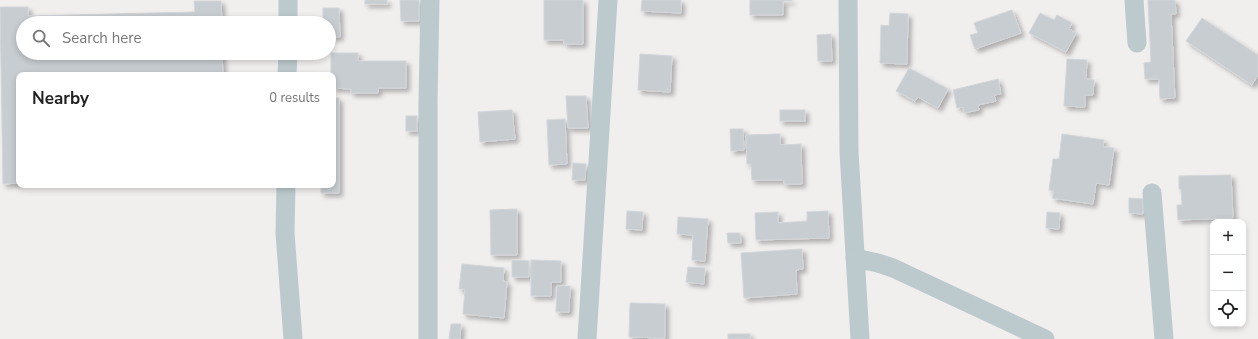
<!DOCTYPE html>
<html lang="en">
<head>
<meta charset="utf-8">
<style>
  :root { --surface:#fff; --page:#f2f2f2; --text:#222; --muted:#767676; --line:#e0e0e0 }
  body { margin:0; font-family:"Nunito Sans",sans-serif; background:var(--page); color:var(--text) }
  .controls { position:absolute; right:12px; bottom:12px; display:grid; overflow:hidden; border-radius:8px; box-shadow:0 2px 6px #0003 }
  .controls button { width:36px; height:36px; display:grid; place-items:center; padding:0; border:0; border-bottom:1px solid var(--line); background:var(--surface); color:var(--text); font:20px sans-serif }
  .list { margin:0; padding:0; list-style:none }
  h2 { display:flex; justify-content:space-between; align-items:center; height:52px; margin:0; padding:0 16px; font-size:17px }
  h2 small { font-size:13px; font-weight:400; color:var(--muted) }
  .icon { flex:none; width:22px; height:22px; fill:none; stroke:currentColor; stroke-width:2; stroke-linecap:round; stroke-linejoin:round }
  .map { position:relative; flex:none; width:1258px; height:339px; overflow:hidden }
  .search { position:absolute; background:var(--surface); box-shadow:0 2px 6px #0003; left:16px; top:16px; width:320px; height:44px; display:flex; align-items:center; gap:10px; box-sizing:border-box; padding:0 14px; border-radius:22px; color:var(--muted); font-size:15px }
  .panel { position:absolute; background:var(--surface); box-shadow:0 2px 6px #0003; left:16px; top:72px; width:320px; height:116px; border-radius:8px }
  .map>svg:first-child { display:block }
</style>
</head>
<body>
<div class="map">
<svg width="1258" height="339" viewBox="0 0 1258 339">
  <defs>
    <filter id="shadow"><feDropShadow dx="3.5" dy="3.5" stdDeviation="2" flood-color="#0004"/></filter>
  </defs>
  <rect width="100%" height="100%" fill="#f1eeee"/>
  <g fill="#c7cdd1" stroke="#d2d6da" filter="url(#shadow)">
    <rect x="365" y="0" width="22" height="4"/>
    <polygon points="400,0 419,0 419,21 401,21"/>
    <polygon points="544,0 583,0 583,44 564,44 564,40 544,40"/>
    <polygon points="642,0 681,0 681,13 641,11"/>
    <polygon points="750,0 792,0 792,1 783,1 783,15 750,15"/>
    <polygon points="1148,0 1175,0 1176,14 1171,14 1175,98 1160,99 1159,79 1145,79 1144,63 1151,62"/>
    <polygon points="194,1 221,1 222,23 23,23 23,53 222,53 223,75 19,75 19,183 3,184 0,7 28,7 28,16 195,12"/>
    <polygon points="323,8 339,8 340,37 329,37 329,23 323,23"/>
    <polygon points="1012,10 1021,33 975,49 970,35 978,33 974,23"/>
    <polygon points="890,13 908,14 907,64 880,63 881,25 889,26"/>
    <polygon points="1040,13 1054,20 1057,15 1072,23 1069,29 1076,33 1066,52 1029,33"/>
    <polygon points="1202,18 1258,55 1258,75 1252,85 1186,41"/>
    <polygon points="831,34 832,61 818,61 817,35"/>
    <polygon points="331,53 358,53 358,61 406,61 406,88 378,88 378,93 351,93 351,89 333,88 333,75 331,75"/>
    <polygon points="640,54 672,56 670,92 638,90"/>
    <polygon points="1067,59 1087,60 1086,79 1094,80 1093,95 1085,95 1085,107 1064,106"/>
    <polygon points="909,68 948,89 938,108 918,97 915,101 896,91"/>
    <polygon points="998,79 1001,94 994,95 996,101 978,105 979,110 964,113 963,107 957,108 953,90"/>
    <polygon points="566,96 586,96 588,128 568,128"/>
    <polygon points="333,98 339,98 339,193 321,193 321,185 333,185"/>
    <polygon points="512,110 515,139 480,142 478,112"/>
    <rect x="780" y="110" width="25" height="11"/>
    <rect x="406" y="116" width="11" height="15"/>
    <polygon points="565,119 567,164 549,165 547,120"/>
    <polygon points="730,129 743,129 744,150 731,151"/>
    <polygon points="780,134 780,145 801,144 802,184 784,184 784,180 752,180 751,164 747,164 746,135"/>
    <polygon points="1062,134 1104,140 1103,147 1114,148 1109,185 1096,183 1093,204 1052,198 1054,191 1049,190 1053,159 1059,159"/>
    <polygon points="573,163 586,164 585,180 572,180"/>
    <polygon points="1231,175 1233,218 1178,220 1177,205 1182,205 1181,189 1179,189 1179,176"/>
    <polygon points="1129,198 1143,199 1143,214 1129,213"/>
    <polygon points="517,209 517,255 491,255 490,210"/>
    <polygon points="627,211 643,212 642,230 626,229"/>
    <polygon points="828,211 829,238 756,240 755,213 778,212 778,223 807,221 807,212"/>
    <polygon points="1047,212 1060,213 1059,229 1046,228"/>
    <polygon points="678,217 708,219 705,261 692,260 693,235 677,234"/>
    <polygon points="727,233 740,233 741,243 728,243"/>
    <polygon points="802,249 803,269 796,270 797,294 744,298 741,253"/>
    <polygon points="512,260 529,261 529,277 512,277"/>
    <polygon points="531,260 561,261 561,282 551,282 551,296 531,296"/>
    <polygon points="462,264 504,268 503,281 507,282 504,318 463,314 465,289 459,289"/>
    <polygon points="688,267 705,268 704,284 686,282"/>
    <polygon points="557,286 570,286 569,312 556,312"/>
    <polygon points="630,303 665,304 665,338 629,337"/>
    <polygon points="451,324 461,324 460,339 449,339"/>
    <rect x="728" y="334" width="22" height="5"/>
  </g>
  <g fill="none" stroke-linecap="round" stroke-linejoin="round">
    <g stroke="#bcc9cd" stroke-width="19">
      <polyline points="848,0 849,152 860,339"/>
      <polyline points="1134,0 1137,43"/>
      <polyline points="288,23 288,0"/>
      <polyline points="287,75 288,53"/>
      <polyline points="286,185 285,233 293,339"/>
      <polyline points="1152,193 1164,339"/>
      <polyline points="855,258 878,263 893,268 1045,339"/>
      <polyline points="428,339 428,101 430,0"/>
      <polyline points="587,339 608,0"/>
    </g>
  </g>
</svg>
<div class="controls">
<button>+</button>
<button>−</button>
<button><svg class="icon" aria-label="locate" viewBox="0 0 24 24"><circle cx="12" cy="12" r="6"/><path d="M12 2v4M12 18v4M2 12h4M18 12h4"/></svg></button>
</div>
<div class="search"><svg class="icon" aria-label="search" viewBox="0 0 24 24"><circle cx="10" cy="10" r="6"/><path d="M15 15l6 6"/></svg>Search here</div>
<section class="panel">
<h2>Nearby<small>0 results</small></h2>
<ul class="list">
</ul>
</section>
</div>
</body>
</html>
